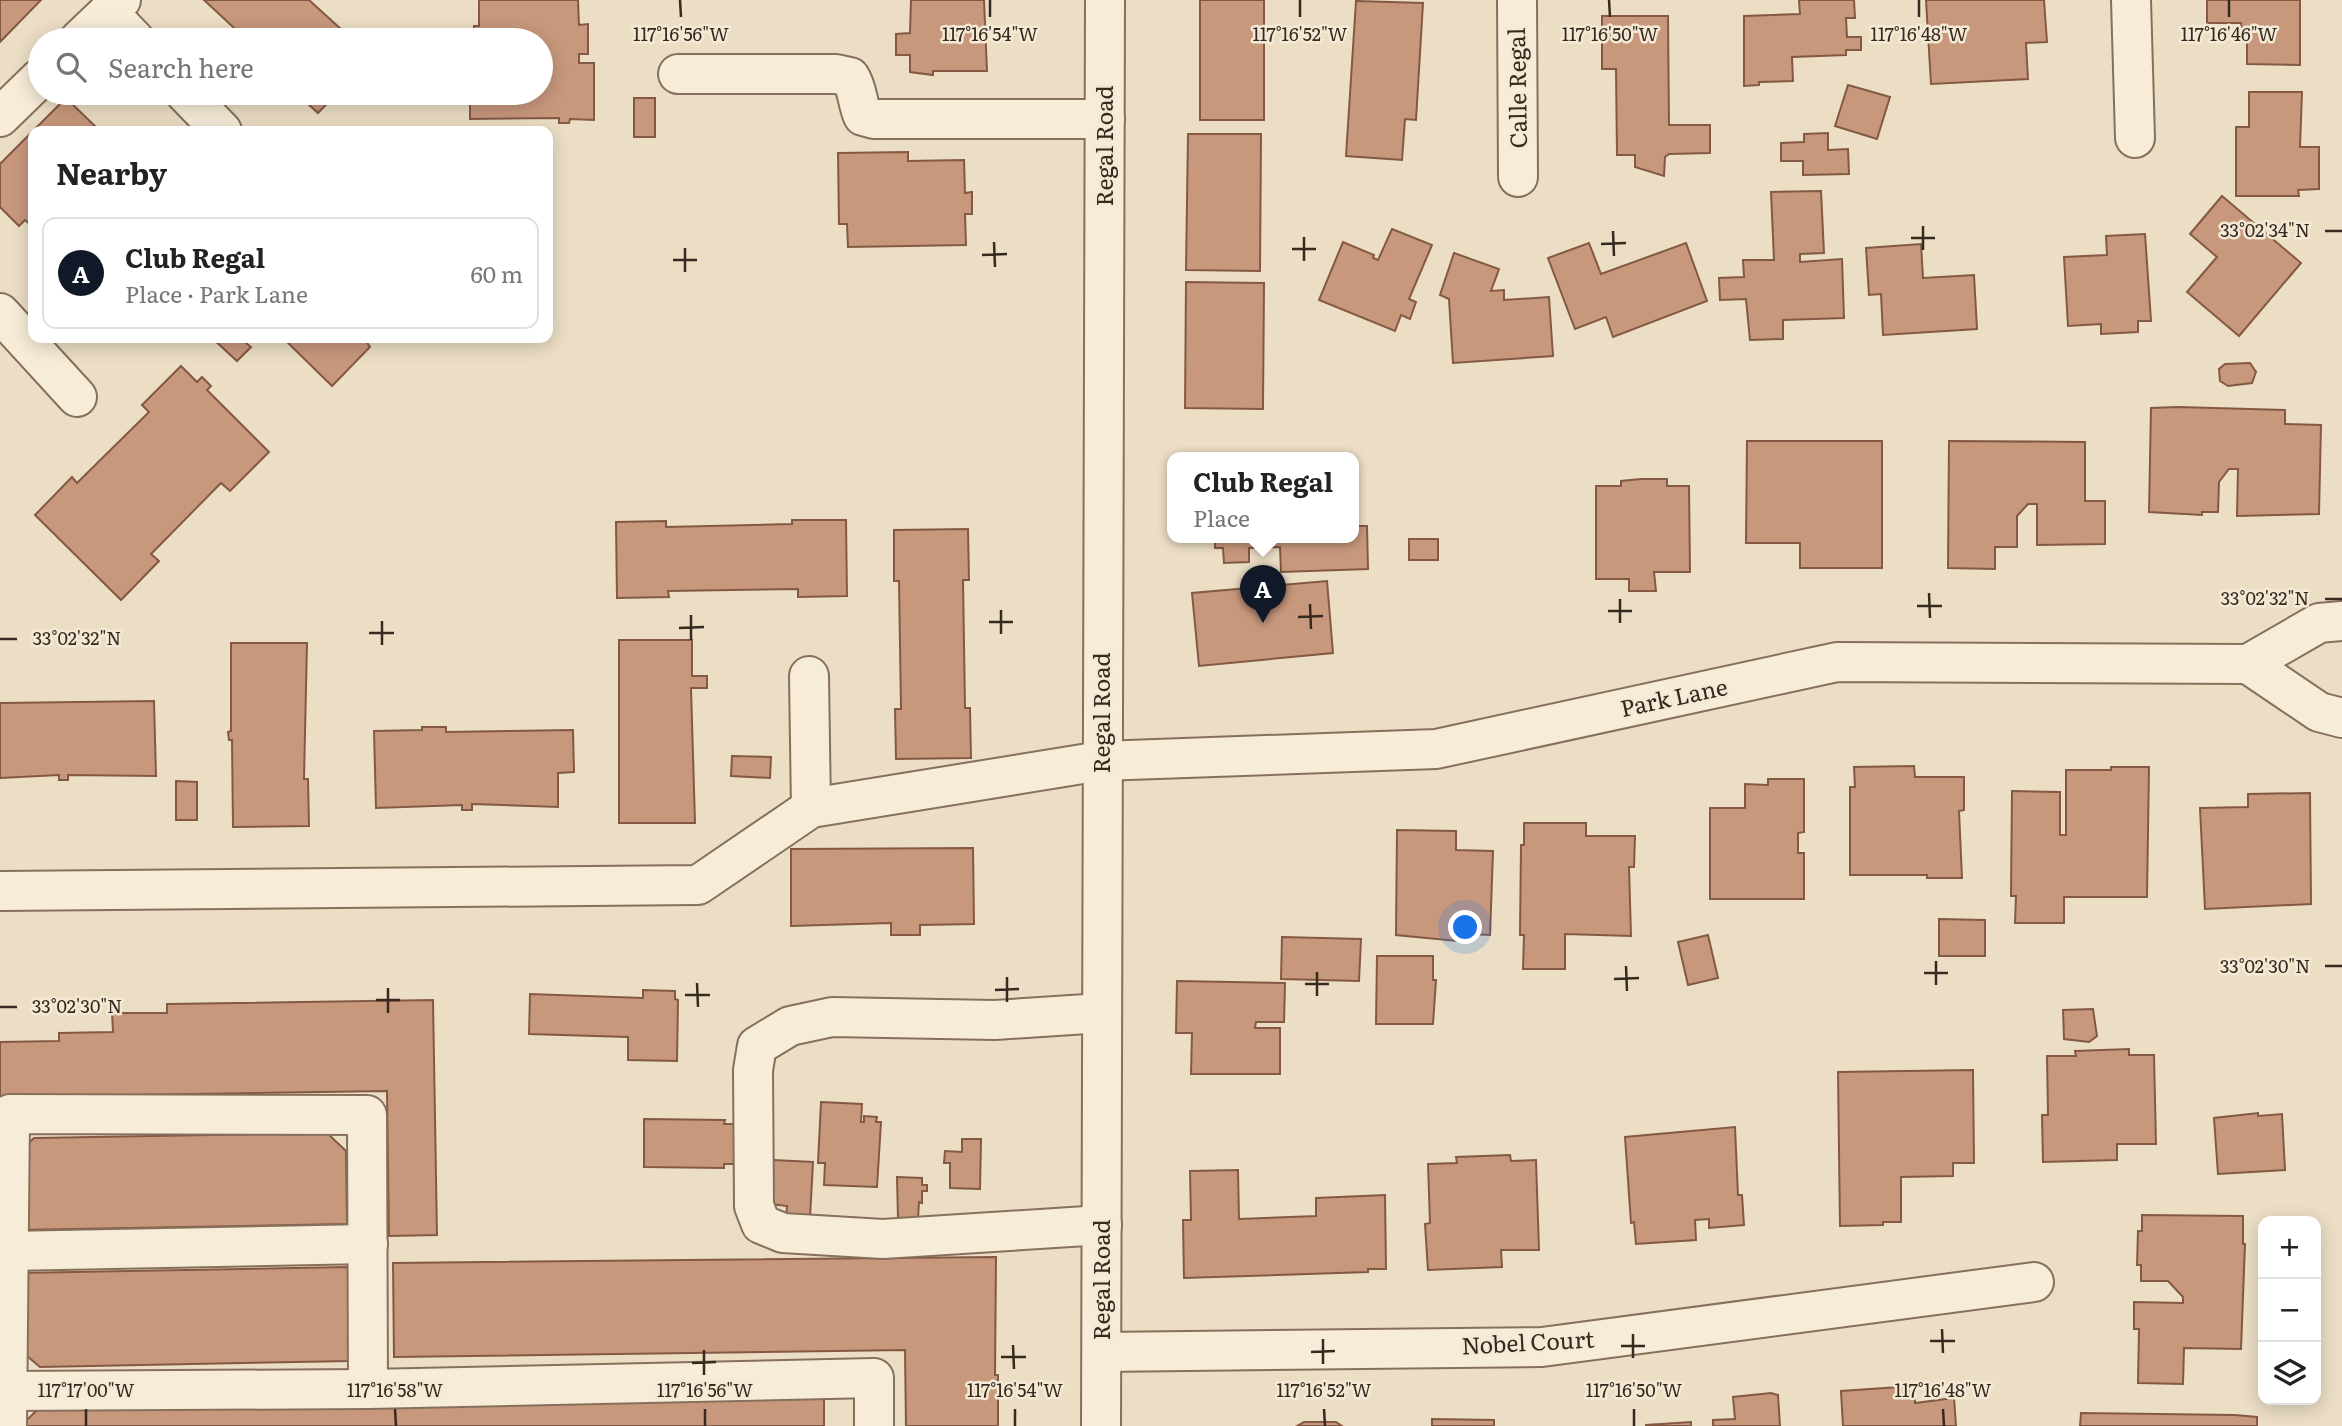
<!DOCTYPE html>
<html lang="en">
<head>
<meta charset="utf-8">
<style>
  :root { --surface:#fff; --page:#f2f2f2; --text:#222; --muted:#767676; --line:#e0e0e0; --accent:#111827 }
  body { margin:0; font-family:Literata,serif; background:var(--page); color:var(--text) }
  .controls { position:absolute; right:21px; bottom:21px; display:grid; overflow:hidden; border-radius:14px; box-shadow:0 4px 18px #0003 }
  .controls button { width:63px; height:63px; display:grid; place-items:center; padding:0; border:0; border-bottom:2px solid var(--line); background:var(--surface); color:var(--text); font:35px sans-serif }
  .you { position:absolute; left:1466px; top:928px; width:24px; height:24px; margin:-18px; border:5px solid #fff; border-radius:50%; background:#1a73e8; box-shadow:0 0 0 10px #1a73e833 }
  .badge { display:grid; place-items:center; width:46px; height:46px; border-radius:50%; background:var(--accent); color:#fff; font-size:23px; font-weight:700 }
  .pin { position:absolute; translate:-50% -58px; filter:drop-shadow(0 2px 4px #0008) }
  .pin::after { content:''; position:absolute; top:37px; width:24px; height:21px; background:inherit; clip-path:polygon(0 0,100% 0,50% 100%) }
  .popup { position:absolute; left:1167px; top:452px; width:192px; height:91px; box-sizing:border-box; display:grid; place-content:center; border-radius:14px; background:var(--surface); filter:drop-shadow(0 2px 5px #0005); font-size:23px; white-space:nowrap; color:var(--muted) }
  .popup b { font-size:26px; color:var(--text) }
  .popup::after { content:''; position:absolute; left:50%; top:100%; margin-left:-14px; border:14px solid transparent; border-top-color:var(--surface) }
  .list { margin:0; padding:0; list-style:none }
  h2 { display:flex; justify-content:space-between; align-items:center; height:91px; margin:0; padding:0 28px; font-size:30px }
  h2 small { font-size:23px; font-weight:400; color:var(--muted) }
  .list li { display:grid; grid-template-columns:46px 1fr auto; gap:21px; align-items:center; box-sizing:border-box; height:112px; margin:0 14px 14px; padding:0 14px; border:2px solid var(--line); border-radius:14px }
  .list b { display:block; font-size:26px; white-space:nowrap }
  .list p { margin:0; font-size:23px; white-space:nowrap; color:var(--muted) }
  .list em { font-size:23px; font-style:normal; color:var(--muted) }
  .icon { flex:none; width:38px; height:38px; fill:none; stroke:currentColor; stroke-width:2; stroke-linecap:round; stroke-linejoin:round }
  .map { position:relative; flex:none; width:2342px; height:1426px; overflow:hidden }
  .search { position:absolute; background:var(--surface); box-shadow:0 4px 18px #0003; left:28px; top:28px; width:525px; height:77px; display:flex; align-items:center; gap:18px; box-sizing:border-box; padding:0 24px; border-radius:38px; color:var(--muted); font-size:26px }
  .panel { position:absolute; background:var(--surface); box-shadow:0 4px 18px #0003; left:28px; top:126px; width:525px; height:217px; border-radius:14px }
  .map>svg:first-child { display:block }
</style>
</head>
<body>
<div class="map">
<svg width="2342" height="1426" viewBox="0 0 2342 1426">
  <rect width="100%" height="100%" fill="#ecdec5"/>
  <g fill="#c8987d" stroke="#835943" stroke-width="2">
    <polygon points="0,0 41,0 0,42"/>
    <polygon points="204,0 309,0 353,40 247,40"/>
    <polygon points="479,0 578,0 579,25 588,24 588,54 579,54 579,63 594,63 594,120 570,119 569,123 559,123 559,118 470,119 470,93 541,93 541,40 474,40 474,26 479,26"/>
    <polygon points="911,0 984,0 987,71 933,71 933,75 910,72 910,55 896,55 896,34 910,33"/>
    <rect x="1200" y="0" width="64" height="120"/>
    <polygon points="1799,0 1854,0 1855,18 1846,18 1847,37 1861,37 1861,50 1846,50 1846,55 1792,57 1793,81 1759,82 1759,85 1744,86 1744,16 1800,14"/>
    <polygon points="1926,0 2044,0 2047,42 2026,43 2028,79 1931,84"/>
    <polygon points="2207,0 2300,0 2300,65 2247,64 2247,33 2242,33 2241,23 2207,23"/>
    <polygon points="1356,1 1423,3 1416,120 1405,119 1402,160 1346,156"/>
    <polygon points="1602,16 1668,16 1669,125 1710,125 1710,153 1669,154 1665,157 1664,176 1635,167 1635,155 1617,155 1616,69 1602,69"/>
    <polygon points="1848,85 1890,97 1877,139 1835,126"/>
    <polygon points="2249,92 2302,92 2300,147 2319,147 2319,189 2298,190 2299,196 2236,196 2236,127 2249,127"/>
    <polygon points="296,93 337,93 318,113"/>
    <polygon points="66,98 100,131 33,131 33,227 25,220 19,226 0,207 0,164"/>
    <rect x="634" y="98" width="21" height="39"/>
    <polygon points="1828,133 1828,150 1848,149 1849,174 1803,175 1803,161 1781,161 1781,143 1804,142 1804,134"/>
    <polygon points="1188,134 1261,134 1260,271 1186,270"/>
    <polygon points="908,152 908,161 964,160 965,193 972,192 972,214 965,214 966,245 848,247 847,224 839,224 838,153"/>
    <polygon points="1821,191 1824,253 1800,254 1800,262 1842,259 1844,318 1783,320 1783,339 1750,340 1746,299 1720,300 1719,278 1744,277 1743,260 1774,260 1771,192"/>
    <polygon points="2222,196 2301,263 2239,336 2187,292 2217,257 2190,234"/>
    <polygon points="1392,229 1432,245 1409,299 1416,302 1410,319 1401,315 1395,331 1319,300 1343,242 1374,255 1373,258 1378,260"/>
    <polygon points="2145,234 2151,321 2138,321 2138,332 2101,334 2101,324 2068,326 2064,257 2107,255 2106,236"/>
    <polygon points="1589,243 1601,274 1686,243 1707,301 1613,337 1606,317 1575,329 1548,258"/>
    <polygon points="1921,244 1923,278 1974,275 1977,329 1883,335 1881,294 1869,295 1866,248"/>
    <polygon points="1454,253 1499,269 1491,291 1504,290 1504,300 1549,297 1553,356 1453,363 1449,299 1440,295"/>
    <polygon points="1186,282 1264,283 1263,409 1185,408"/>
    <polygon points="212,338 240,338 251,347 237,361"/>
    <polygon points="283,338 364,338 370,347 332,386"/>
    <polygon points="2250,363 2256,372 2252,383 2228,386 2220,381 2219,369 2225,364"/>
    <polygon points="181,366 197,382 202,377 211,386 207,390 269,452 230,491 221,483 151,554 159,561 121,600 35,515 72,477 77,483 149,412 142,405"/>
    <polygon points="2178,407 2285,410 2285,424 2321,425 2319,514 2237,516 2238,469 2229,469 2219,482 2218,512 2202,512 2202,515 2149,512 2151,408"/>
    <polygon points="1747,441 1882,441 1882,568 1800,568 1800,543 1746,543"/>
    <polygon points="1949,441 2085,442 2085,501 2105,501 2105,544 2037,545 2037,504 2028,504 2017,516 2017,547 1995,547 1995,569 1948,568"/>
    <polygon points="1641,479 1667,479 1667,486 1689,486 1690,572 1654,572 1656,591 1629,591 1629,579 1596,579 1596,486 1621,486 1621,481"/>
    <polygon points="792,520 846,520 847,596 798,597 798,589 668,591 669,597 617,598 616,522 666,521 666,527 792,524"/>
    <polygon points="1354,526 1367,526 1368,569 1281,572 1280,547 1249,548 1249,562 1224,563 1223,548 1215,548 1215,537 1354,537"/>
    <polygon points="968,529 969,580 963,580 965,708 970,708 971,758 896,759 895,709 901,709 899,581 894,581 894,530"/>
    <rect x="1409" y="539" width="29" height="21"/>
    <polygon points="1327,581 1333,653 1199,666 1192,593"/>
    <polygon points="619,640 692,640 692,676 707,676 707,688 691,688 695,823 619,823"/>
    <polygon points="231,643 307,643 304,779 308,779 309,826 233,827 232,740 229,740 228,732 231,731"/>
    <polygon points="154,701 156,776 68,775 68,780 59,780 59,775 0,778 0,703"/>
    <polygon points="422,727 446,727 446,732 573,730 574,772 558,773 558,807 472,804 472,810 462,810 462,805 376,808 374,731 422,730"/>
    <polygon points="732,756 771,757 770,778 731,776"/>
    <polygon points="1914,766 1915,777 1964,777 1964,810 1959,811 1962,878 1927,878 1927,875 1850,875 1850,787 1855,787 1854,767"/>
    <polygon points="2111,767 2149,767 2147,897 2064,897 2064,923 2015,923 2016,896 2011,896 2012,791 2060,792 2060,835 2066,835 2066,770 2111,770"/>
    <polygon points="1768,779 1804,779 1804,832 1798,833 1798,853 1804,853 1804,899 1710,899 1710,808 1745,808 1745,784 1768,785"/>
    <polygon points="176,781 197,782 197,820 176,820"/>
    <polygon points="2310,793 2311,904 2205,909 2200,808 2248,807 2248,794"/>
    <polygon points="1524,823 1586,823 1586,836 1635,836 1634,867 1629,867 1631,936 1565,934 1565,969 1523,969 1524,935 1520,935 1521,845 1524,845"/>
    <polygon points="1397,830 1456,831 1456,850 1493,851 1490,935 1467,934 1467,942 1396,935"/>
    <polygon points="973,848 974,924 920,925 920,935 891,935 891,923 791,926 791,849"/>
    <polygon points="1939,919 1985,920 1985,956 1939,956"/>
    <polygon points="1708,935 1718,978 1688,985 1678,942"/>
    <polygon points="1282,937 1361,939 1359,981 1281,979"/>
    <polygon points="1377,956 1433,956 1433,980 1436,980 1433,1024 1376,1024"/>
    <polygon points="1177,981 1285,983 1284,1022 1256,1022 1255,1028 1280,1028 1280,1074 1191,1074 1192,1033 1176,1033"/>
    <polygon points="643,990 675,991 675,999 678,1000 677,1061 628,1060 628,1037 529,1034 530,994 643,998"/>
    <polygon points="433,1000 437,1235 389,1236 387,1091 0,1097 0,1042 59,1041 59,1033 113,1032 112,1013 167,1013 167,1004"/>
    <polygon points="2093,1009 2097,1036 2089,1042 2064,1039 2063,1010"/>
    <polygon points="2129,1049 2129,1055 2154,1055 2156,1144 2117,1144 2117,1160 2043,1162 2042,1115 2048,1115 2047,1056 2076,1056 2075,1051"/>
    <polygon points="1973,1070 1974,1163 1953,1163 1953,1176 1901,1177 1901,1222 1883,1222 1883,1225 1840,1226 1838,1072"/>
    <polygon points="821,1102 862,1104 861,1122 864,1122 864,1116 877,1117 876,1122 881,1122 877,1187 824,1185 825,1163 818,1163"/>
    <polygon points="2258,1113 2258,1116 2282,1114 2285,1170 2218,1174 2214,1118"/>
    <polygon points="644,1119 725,1120 724,1124 743,1124 743,1164 724,1164 724,1168 644,1167"/>
    <polygon points="1735,1127 1738,1195 1742,1195 1744,1225 1709,1228 1709,1219 1695,1220 1696,1240 1636,1244 1634,1222 1631,1223 1625,1137"/>
    <polygon points="327,1133 346,1151 347,1224 18,1230 17,1154 34,1138"/>
    <polygon points="962,1139 981,1139 980,1189 950,1188 950,1163 944,1163 945,1151 962,1152"/>
    <polygon points="1510,1155 1511,1161 1536,1160 1539,1250 1501,1250 1502,1267 1428,1270 1425,1224 1430,1223 1428,1164 1457,1163 1456,1157"/>
    <polygon points="773,1160 813,1162 810,1218 786,1217 787,1206 771,1204"/>
    <polygon points="1238,1170 1239,1219 1316,1216 1316,1198 1385,1195 1386,1269 1368,1269 1368,1272 1184,1278 1183,1220 1191,1220 1190,1171"/>
    <polygon points="897,1177 922,1178 922,1185 927,1185 927,1191 922,1191 922,1203 919,1202 918,1219 898,1219"/>
    <polygon points="2142,1215 2243,1216 2243,1244 2245,1244 2241,1349 2184,1348 2183,1384 2138,1383 2139,1329 2134,1329 2134,1302 2183,1303 2183,1297 2168,1281 2141,1281 2141,1265 2137,1265 2138,1231 2142,1231"/>
    <polygon points="996,1257 995,1375 998,1375 998,1426 906,1426 905,1350 394,1357 393,1263"/>
    <polygon points="348,1267 350,1361 40,1367 20,1350 19,1273"/>
    <polygon points="1914,1386 1915,1403 1954,1398 1956,1426 1843,1426 1841,1391"/>
    <polygon points="1771,1393 1778,1395 1780,1426 1713,1426 1713,1420 1735,1419 1733,1397"/>
    <polygon points="824,1398 824,1426 21,1426 38,1409"/>
    <polygon points="2081,1413 2235,1415 2257,1417 2257,1426 2080,1426"/>
    <polygon points="1432,1419 1494,1420 1494,1426 1432,1426"/>
    <polygon points="1304,1422 1336,1422 1342,1426 1297,1426"/>
    <polygon points="1691,1422 1691,1426 1646,1426 1646,1425"/>
  </g>
  <g fill="none" stroke-linecap="round" stroke-linejoin="round">
    <defs>
      <g id="minor">
        <polyline points="1517,0 1518,177"/>
        <polyline points="2131,0 2135,138"/>
        <polyline points="108,12 135,40"/>
        <polyline points="79,40 121,0"/>
        <path d="M 678,74 L 836,74 L 850,77 C 858,89 857,103 863,116 L 874,119 L 1105,119"/>
        <polyline points="185,93 222,131"/>
        <polyline points="0,117 40,78"/>
        <polyline points="0,313 77,397"/>
        <polyline points="2248,664 2319,712 2342,718"/>
        <polyline points="2248,664 2319,623 2342,621"/>
        <polyline points="809,676 811,808"/>
        <polyline points="0,891 698,885 811,808 1101,761 1436,749 1837,662 2248,664"/>
        <polyline points="1102,1013 995,1020 832,1017 790,1026 757,1046 753,1070 754,1206 761,1224 783,1233 883,1239 1102,1225"/>
        <polyline points="8,1251 368,1244"/>
        <polyline points="1102,1352 1542,1347 2034,1282"/>
        <polyline points="7,1391 368,1389"/>
        <polyline points="7,1426 10,1114 367,1115 368,1389 874,1378 874,1426"/>
        <polyline points="1101,1426 1105,0"/>
      </g>
    </defs>
    <use href="#minor" stroke="#86705c" stroke-width="42"/>
    <use href="#minor" stroke="#f7ecd8" stroke-width="38"/>
  </g>
  <path fill="none" stroke="#36291f" stroke-width="2.5" d="M 680,0 L 681,17M 990,0 L 990,17M 1300,0 L 1300,17M 1609,0 L 1610,17M 1919,0 L 1919,17M 2229,0 L 2229,17M 1923,226 L 1923,250M 1613,231 L 1614,256M 2325,231 L 2342,231M 1304,237 L 1304,261M 1911,238 L 1935,238M 994,242 L 995,267M 1601,244 L 1626,243M 685,248 L 685,272M 1292,249 L 1316,249M 982,255 L 1007,254M 673,260 L 697,260M 1929,593 L 1930,618M 1620,599 L 1620,623M 2325,599 L 2342,599M 1310,604 L 1311,629M 1917,606 L 1942,606M 1001,610 L 1001,634M 1608,611 L 1632,611M 691,615 L 691,640M 1298,617 L 1323,616M 382,621 L 382,645M 989,622 L 1013,622M 679,628 L 704,627M 369,633 L 394,633M 0,639 L 17,639M 1936,961 L 1936,985M 1626,966 L 1627,991M 2325,966 L 2342,966M 1317,972 L 1317,996M 1924,973 L 1948,973M 1007,977 L 1007,1002M 1614,979 L 1639,978M 697,983 L 698,1007M 1305,984 L 1329,984M 388,988 L 388,1013M 995,990 L 1019,989M 685,995 L 710,995M 376,1000 L 400,1000M 0,1007 L 17,1007M 1942,1329 L 1943,1353M 1633,1334 L 1633,1358M 1323,1339 L 1323,1364M 1930,1341 L 1955,1341M 1013,1345 L 1014,1369M 1621,1346 L 1645,1346M 704,1350 L 704,1375M 1311,1352 L 1335,1351M 1001,1357 L 1026,1357M 692,1363 L 716,1362M 86,1409 L 86,1426M 395,1409 L 396,1426M 705,1409 L 705,1426M 1015,1409 L 1015,1426M 1324,1409 L 1325,1426M 1634,1409 L 1634,1426M 1943,1409 L 1944,1426"/>
  <g text-anchor="middle" stroke-width="5" stroke-linejoin="round" paint-order="stroke">
    <g font-size="23" fill="#36291f" stroke="#f4e9d4">
      <text transform="translate(1518 88) rotate(-91)" y="8">Calle Regal</text>
      <text transform="translate(1105 146) rotate(-90)" y="8">Regal Road</text>
      <text transform="translate(1674 698) rotate(-12)" y="8">Park Lane</text>
      <text transform="translate(1102 713) rotate(-90)" y="8">Regal Road</text>
      <text transform="translate(1102 1280) rotate(-90)" y="8">Regal Road</text>
      <text transform="translate(1528 1343) rotate(-3)" y="8">Nobel Court</text>
    </g>
  </g>
  <g font-size="18" text-anchor="middle" fill="#36291f" stroke="#f4e9d4" stroke-width="5" stroke-linejoin="round" paint-order="stroke">
    <text x="681" y="41">117°16'56"W</text>
    <text x="990" y="41">117°16'54"W</text>
    <text x="1300" y="41">117°16'52"W</text>
    <text x="1610" y="41">117°16'50"W</text>
    <text x="1919" y="41">117°16'48"W</text>
    <text x="2229" y="41">117°16'46"W</text>
    <text x="2265" y="237">33°02'34"N</text>
    <text x="2265" y="605">33°02'32"N</text>
    <text x="77" y="645">33°02'32"N</text>
    <text x="2265" y="973">33°02'30"N</text>
    <text x="77" y="1013">33°02'30"N</text>
    <text x="86" y="1397">117°17'00"W</text>
    <text x="395" y="1397">117°16'58"W</text>
    <text x="705" y="1397">117°16'56"W</text>
    <text x="1015" y="1397">117°16'54"W</text>
    <text x="1324" y="1397">117°16'52"W</text>
    <text x="1634" y="1397">117°16'50"W</text>
    <text x="1943" y="1397">117°16'48"W</text>
  </g>
</svg>
<div class="controls">
<button>+</button>
<button>−</button>
<button><svg class="icon" aria-label="layers" viewBox="0 0 24 24"><path d="M12 4l9 5-9 5-9-5zM3 14l9 5 9-5"/></svg></button>
</div>
<div class="you"></div>
<div class="pin badge" style="left:1263px;top:623px">A</div>
<div class="popup"><b>Club Regal</b>Place</div>
<div class="search"><svg class="icon" aria-label="search" viewBox="0 0 24 24"><circle cx="10" cy="10" r="6"/><path d="M15 15l6 6"/></svg>Search here</div>
<section class="panel">
<h2>Nearby<small></small></h2>
<ul class="list">
<li><span class="badge">A</span><div><b>Club Regal</b><p>Place · Park Lane</p></div><em>60 m</em></li>
</ul>
</section>
</div>
</body>
</html>
